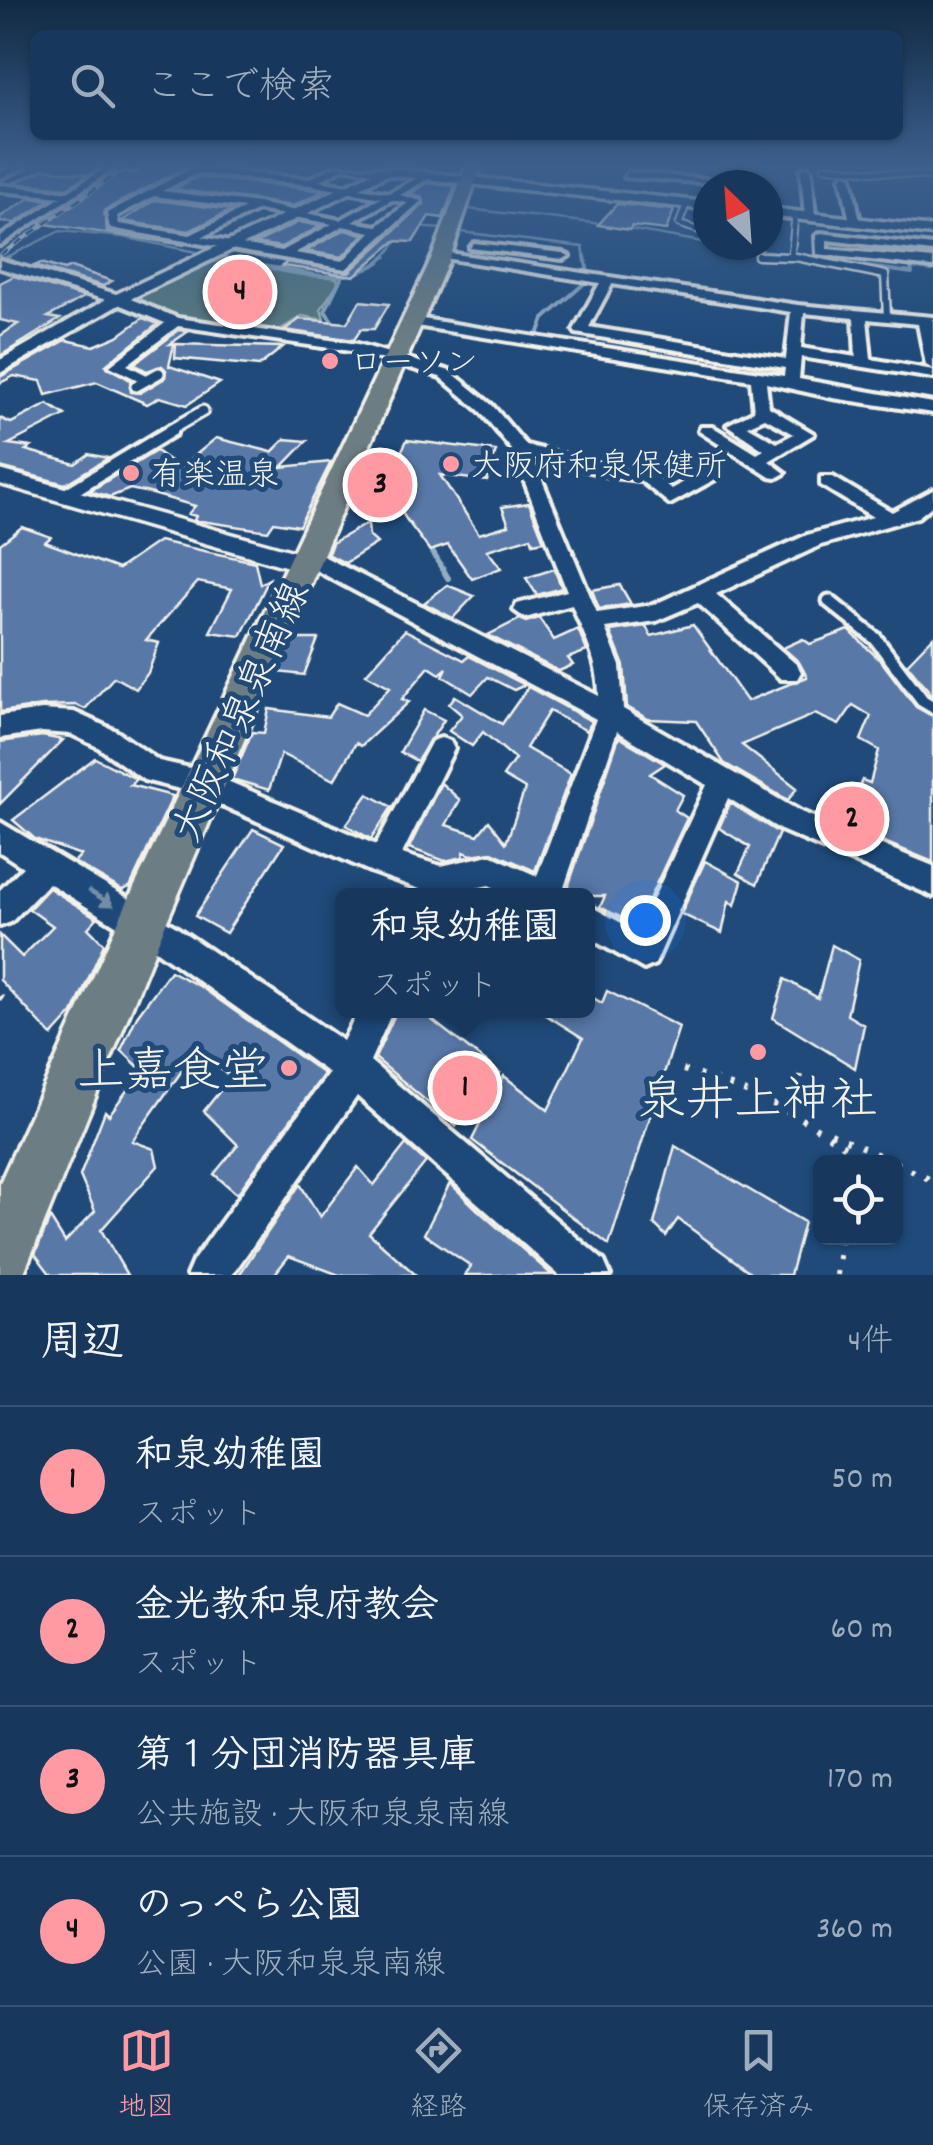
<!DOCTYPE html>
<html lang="ja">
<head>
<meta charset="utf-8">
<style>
  :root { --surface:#17385c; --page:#244365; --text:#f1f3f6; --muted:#9eacbb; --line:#365272; --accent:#ff9aa2 }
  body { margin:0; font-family:Dekko,"Klee One",sans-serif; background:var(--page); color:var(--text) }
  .controls { position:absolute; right:30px; bottom:30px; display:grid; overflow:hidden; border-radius:15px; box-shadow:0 2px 8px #0004 }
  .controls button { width:90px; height:90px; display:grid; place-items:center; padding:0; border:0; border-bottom:2px solid var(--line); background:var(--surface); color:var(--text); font:50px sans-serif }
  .compass { position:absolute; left:693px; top:170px; width:90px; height:90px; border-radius:50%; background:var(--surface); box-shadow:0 2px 8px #0004; rotate:335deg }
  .you { position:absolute; left:645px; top:920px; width:35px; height:35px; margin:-25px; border:8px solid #fff; border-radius:50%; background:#1a73e8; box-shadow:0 0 0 15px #1a73e833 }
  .badge { display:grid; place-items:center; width:65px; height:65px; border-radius:50%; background:var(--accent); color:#111; font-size:32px; font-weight:700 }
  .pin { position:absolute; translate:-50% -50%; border:5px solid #fff; box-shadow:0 2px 10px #0006 }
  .popup { position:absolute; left:335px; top:888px; width:260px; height:130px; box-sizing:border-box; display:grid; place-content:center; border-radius:15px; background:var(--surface); filter:drop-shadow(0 2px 8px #0005); font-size:32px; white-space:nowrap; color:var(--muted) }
  .popup b { font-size:38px; color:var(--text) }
  .popup::after { content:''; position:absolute; left:50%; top:100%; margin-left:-20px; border:20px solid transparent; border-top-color:var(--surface) }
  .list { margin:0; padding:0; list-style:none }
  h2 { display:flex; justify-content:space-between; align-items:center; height:130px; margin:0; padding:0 40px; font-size:42px }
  h2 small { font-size:32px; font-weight:400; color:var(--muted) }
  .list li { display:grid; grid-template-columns:65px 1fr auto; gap:30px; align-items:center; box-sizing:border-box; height:150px; padding:0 40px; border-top:2px solid var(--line) }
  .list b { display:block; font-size:38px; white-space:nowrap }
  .list p { margin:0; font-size:32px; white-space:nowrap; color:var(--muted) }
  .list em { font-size:32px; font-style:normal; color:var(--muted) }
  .icon { flex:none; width:55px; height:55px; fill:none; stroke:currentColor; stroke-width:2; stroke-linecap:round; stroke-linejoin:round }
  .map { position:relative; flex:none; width:933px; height:1275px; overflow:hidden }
  .search { position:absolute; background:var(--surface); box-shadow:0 2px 8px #0004; left:30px; right:30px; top:30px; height:110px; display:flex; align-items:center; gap:25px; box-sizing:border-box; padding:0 35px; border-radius:15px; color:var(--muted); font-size:38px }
  .sheet { height:730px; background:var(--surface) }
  nav { display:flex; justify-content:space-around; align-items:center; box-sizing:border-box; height:140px; border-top:2px solid var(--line); background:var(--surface); font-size:28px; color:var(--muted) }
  nav a { display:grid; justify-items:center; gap:5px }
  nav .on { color:var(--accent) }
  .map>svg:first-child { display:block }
</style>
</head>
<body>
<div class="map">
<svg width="933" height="1275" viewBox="0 0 933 1275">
  <rect width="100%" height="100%" fill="#1f4a7a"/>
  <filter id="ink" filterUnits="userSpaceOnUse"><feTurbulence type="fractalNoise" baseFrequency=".01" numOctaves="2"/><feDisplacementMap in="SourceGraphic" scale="20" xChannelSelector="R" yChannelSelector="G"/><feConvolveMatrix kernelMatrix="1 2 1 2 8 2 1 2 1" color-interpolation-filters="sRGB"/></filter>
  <g filter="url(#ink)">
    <polygon fill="#597a7e" stroke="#a6b6b3" stroke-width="2.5" points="222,258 337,278 338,283 321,309 324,320 302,316 272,335 182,319 129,301"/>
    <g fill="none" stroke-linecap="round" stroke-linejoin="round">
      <g stroke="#93aec3" stroke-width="2.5">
        <polyline points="468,209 594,223 708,243"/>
        <polyline points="414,227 443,229"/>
        <polyline points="461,232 583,247 585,258"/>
        <polyline points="723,245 784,253"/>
        <polyline points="5,258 60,231 123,237 206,254"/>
        <polyline points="384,258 402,235"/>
      </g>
      <g stroke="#93aec3" stroke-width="4">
        <polyline points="585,256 588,275"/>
        <path d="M 224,258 C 275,267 344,295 386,256"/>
        <polyline points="0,261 10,256"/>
        <polyline points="833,262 912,273 911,267 933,270"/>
        <polyline points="335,325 325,311 341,278"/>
        <polyline points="545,339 537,337 544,319 588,280"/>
      </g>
      <polyline stroke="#93aec3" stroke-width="6" points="428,545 448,578"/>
    </g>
    <g fill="#5878a8" stroke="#f4f1e8" stroke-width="2.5">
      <polygon points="143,167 186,167 105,210 107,231 185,245 39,223 109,176 126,171 135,174"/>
      <polygon points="45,169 85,174 89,174 67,188 13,183"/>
      <polygon points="198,177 309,189 324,191 293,206 174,189"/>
      <polygon points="428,183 455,186 443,218 429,216 413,242 395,241 354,276 282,266 287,262 349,272 424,204 422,197 410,194"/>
      <polygon points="30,198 50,200 15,223 0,222 0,217"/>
      <polygon points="155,200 232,210 189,231 122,221"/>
      <polygon points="617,204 674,210 666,230 632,226 629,230 598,225"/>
      <polygon points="299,222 321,226 281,247 256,243"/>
      <polygon points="344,230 364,234 342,257 306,251"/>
      <polygon points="41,263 64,270 71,267 112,281 103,286 34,266"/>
      <polygon points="14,276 84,297 48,317 60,319 0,356 0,336 18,324 0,320 0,283"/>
      <polygon points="360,301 389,304 374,329 361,329 354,340 284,330 300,319 347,323"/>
      <polygon points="143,318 158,324 106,365 130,380 131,392 140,393 165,378 166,370 162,366 147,371 134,364 179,330 189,331 170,344 174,344 169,366 220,383 187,405 160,397 147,404 97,382 46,395 41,381 14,376 0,383 0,377 66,340 94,346 118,336"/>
      <polygon points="176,344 283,347 259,366 175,358"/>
      <polygon points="48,404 65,415 9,444 31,447 26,450 75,464 89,454 108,458 65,484 0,467 0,418 11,423"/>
      <polygon points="216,438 272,452 285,439 307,441 282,467 331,462 299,526 274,522 268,531 194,520 196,516 188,514 195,506 149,493 130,489 110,497 90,491 156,451 180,468"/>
      <polygon points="407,440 496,451 487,481 440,475 479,534 509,525 502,507 529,503 544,541 533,543 531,537 487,550 501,568 472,579 448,545 430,551 406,519 391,495 394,492 382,491"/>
      <polygon points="368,523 369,536 377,543 345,563 328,554 332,543"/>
      <polygon points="22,527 51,537 45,542 118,569 159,541 255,562 260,584 269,579 241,636 210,632 232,589 198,582 146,640 159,643 148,673 136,689 114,677 85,709 76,705 42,706 0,712 0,544"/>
      <polygon points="554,569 562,588 537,595 526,578"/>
      <polygon points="447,585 474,596 453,618 424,603"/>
      <polygon points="620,585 631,604 599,609 592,590"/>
      <polygon points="539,618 554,640 578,629 587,651 568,658 573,665 559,671 488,635 520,619 526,622"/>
      <polygon points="693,625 747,701 807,677 799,662 783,648 803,639 810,644 849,630 882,662 916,707 933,716 933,862 818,815 824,803 846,815 862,780 870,783 879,750 861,740 871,716 853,705 839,725 815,714 742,745 797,788 788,800 724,763 696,721 648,719 627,707 624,666 610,631 646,626 651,636"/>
      <polygon points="405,630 464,660 469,656 525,685 514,690 488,677 472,694 443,676 447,668 440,674 429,667 402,699 409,702 361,746 356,743 334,780 281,754 269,790 232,779 252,732 264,733 269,709 328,717 337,703 364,715 390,687 366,674"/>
      <polygon points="933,637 933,696 907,664"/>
      <polygon points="291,639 318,639 304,675 277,672"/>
      <polygon points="528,687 591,721 587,731 549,711 526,748 571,774 535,871 492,852 471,855 464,852 463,857 445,861 409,848 441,783 460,800 446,825 478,835 489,821 506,843 525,789 503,776 515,759 483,732 472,746 449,731 462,715 449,704 455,696 502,724"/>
      <polygon points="424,710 444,720 417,761 400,752"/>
      <polygon points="42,736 63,740 0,804 0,742"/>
      <polygon points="619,737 665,764 650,774 683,795 675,810 687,818 637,925 600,907 605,896 565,896"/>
      <polygon points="95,758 136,779 130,785 173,796 130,887 122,890 74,862 81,855 35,839 13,820"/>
      <polygon points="368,794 392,807 371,839 346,825"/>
      <polygon points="730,803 779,833 757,884 738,873 750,847 719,828"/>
      <polygon points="253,829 284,844 226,933 195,916"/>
      <polygon points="705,861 742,881 735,905 729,901 722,933 681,914"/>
      <polygon points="49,888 97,918 88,928 104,944 73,1013 52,1036 0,980 0,935 22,957 53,926 29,909"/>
      <polygon points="832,945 859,960 847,1015 864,1025 855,1068 773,1018 785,979 818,998"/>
      <polygon points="170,971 201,987 324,1074 237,1194 214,1174 238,1145 204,1111 231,1077 196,1051 132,1141 154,1149 158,1166 101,1230 127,1275 51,1275 35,1254 50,1218 65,1242 95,1211 80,1176 105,1111 109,1115 142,1070 121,1050 137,1016"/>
      <polygon points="607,991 679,1027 609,1245 472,1140 504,1076 548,1110 583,1038 538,1010 588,1010 588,995 602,1003"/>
      <polygon points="397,1010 419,1010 500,1073 456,1126 375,1058"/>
      <polygon points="406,1144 426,1162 369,1233 416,1275 339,1275 289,1256 274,1275 239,1275 300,1184 320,1217 358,1167 374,1185"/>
      <polygon points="675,1146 804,1222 790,1275 754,1275 678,1219 666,1236 654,1224"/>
      <polygon points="450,1183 479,1211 552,1275 465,1275 471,1266 424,1234"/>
    </g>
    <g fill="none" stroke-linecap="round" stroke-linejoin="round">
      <defs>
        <g id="service-far3">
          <polyline points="824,167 933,177"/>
          <polyline points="687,203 679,224 697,230"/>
          <polyline points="795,216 791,257 798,258"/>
          <polyline points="758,256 791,257"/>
        </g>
        <g id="service-far2">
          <polyline points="758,256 791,257"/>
          <polyline points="791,256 885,275 887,317"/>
        </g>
        <g id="service-far1">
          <polyline points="136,386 159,373"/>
          <polyline points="170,430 203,411"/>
        </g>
        <polyline id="service" points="829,601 875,638 923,701 933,707"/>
        <g id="minor">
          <polygon points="13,167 25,167 0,178 0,172"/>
          <polygon points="106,167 116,167 0,245 0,237 61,197 0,191 0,185 68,192"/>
          <polygon points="139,167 133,171 128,168 129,167"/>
          <path d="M 194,167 L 308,179 L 334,167 L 345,167 L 319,181 L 389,193 L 425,174 L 433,176 L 400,195 L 421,201 L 346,269 L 110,228 L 107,213 ZM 197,173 L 310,185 L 381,198 L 340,220 L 258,203 L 162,191 ZM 154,196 L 245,208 L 190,235 L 119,224 L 117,216 ZM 392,200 L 408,203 L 377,226 L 352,222 ZM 258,210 L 332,224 L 282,251 L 202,237 ZM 343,226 L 371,232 L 343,261 L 295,253 Z"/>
          <polygon points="806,167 811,170 815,217 810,220 805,217 801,170"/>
          <polygon points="628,172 738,182 743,185 625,177"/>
          <polygon points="846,174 851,177 860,222 855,225 850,222 841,177"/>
          <polygon points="821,233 933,246 933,252 827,240 827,249 933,259 933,267 817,254 816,236"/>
          <polygon points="474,243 563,253 569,256 563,259 470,248"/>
          <path d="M 442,252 L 798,305 L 933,317 L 933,369 L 926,365 L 918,324 L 867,319 L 871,359 L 933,370 L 933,378 L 801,357 L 799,379 L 933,403 L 933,413 L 833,398 L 766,383 L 769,407 L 814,434 L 769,461 L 785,473 L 776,478 L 770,477 L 699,431 L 701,427 L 713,427 L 757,454 L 764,450 L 727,425 L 754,411 L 751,380 L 410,325 L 403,321 L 410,317 L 784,376 L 785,368 L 576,333 L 574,330 L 600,283 L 438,257 ZM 612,284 L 791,312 L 786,359 L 589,327 ZM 804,313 L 854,318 L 856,357 L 801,348 ZM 765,418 L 794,434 L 777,443 L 747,426 Z"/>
          <path d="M 0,260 L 123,296 L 178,318 L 358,344 L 450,371 L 492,405 L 526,445 L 613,467 L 651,471 L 671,489 L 709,468 L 721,468 L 721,476 L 670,504 L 640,480 L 613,477 L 532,456 L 597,613 L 653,605 L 807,535 L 873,517 L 821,485 L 821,477 L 833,477 L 892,512 L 933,490 L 933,505 L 918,517 L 821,545 L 716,594 L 797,665 L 801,672 L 797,679 L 781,679 L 698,603 L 656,621 L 605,628 L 620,666 L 623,709 L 801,812 L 933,866 L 933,896 L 781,830 L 728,798 L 655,964 L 644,969 L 588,937 L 588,905 L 638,932 L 707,785 L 617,731 L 561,896 L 512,896 L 489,885 L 440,896 L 372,872 L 192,792 L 144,780 L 98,747 L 71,734 L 42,732 L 0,738 L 0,716 L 42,710 L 74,712 L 116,731 L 159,761 L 204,771 L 376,845 L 432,741 L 441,738 L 450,741 L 454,749 L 402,854 L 441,866 L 490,855 L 537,876 L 596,719 L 312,568 L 305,570 L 295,563 L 307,555 L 321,555 L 599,696 C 599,661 585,637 572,605 L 525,618 L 514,610 L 517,604 L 567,591 L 513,451 L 480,411 L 440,377 L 357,352 L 178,326 L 127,365 L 155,379 L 142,382 L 110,366 L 165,323 L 113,302 L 0,268 Z"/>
          <polygon points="170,425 176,426 176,434 70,499 56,499 54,495"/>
          <polygon points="0,822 176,927 343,1041 359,1010 393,1010 370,1061 604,1261 610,1275 559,1275 357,1096 232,1275 187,1275 193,1261 329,1073 154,949 49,883 11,922 0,926 0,890 23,867 0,852"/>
        </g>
        <g id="tertiary">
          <polygon points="341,167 386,168 708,202 708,210 387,175 124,302 0,373 0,360 112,296 372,173"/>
          <polygon points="768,208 933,227 933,235 768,216"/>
          <polygon points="0,470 314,557 317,563 305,572 0,484"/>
        </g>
        <polygon id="primary" points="466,167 480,167 451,255 161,935 23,1275 0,1275 0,1183 125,907 433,255"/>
      </defs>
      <use href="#service-far3" stroke="#f4f1e8" stroke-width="9"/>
      <use href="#service-far2" stroke="#f4f1e8" stroke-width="11"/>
      <use href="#service-far1" stroke="#f4f1e8" stroke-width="15"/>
      <use href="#service" stroke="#f4f1e8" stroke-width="19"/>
      <use href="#minor" stroke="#f4f1e8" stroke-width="8"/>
      <use href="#tertiary" stroke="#f4f1e8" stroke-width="7"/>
      <use href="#primary" stroke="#f4f1e8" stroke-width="7"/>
      <g stroke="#f4f1e8" stroke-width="6" stroke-dasharray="4 12" stroke-linecap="butt">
        <polyline points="0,996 5,1001 0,1005"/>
        <path d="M 683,1070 C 746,1088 798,1113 851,1151 L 850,1162"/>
        <polyline points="794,1109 801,1075"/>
        <polyline points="831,1133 894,1162"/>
        <polyline points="896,1163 933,1181"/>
        <polyline points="837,1275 841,1238"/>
      </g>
      <use href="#service-far3" stroke="#1f4a7a" stroke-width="5"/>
      <use href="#service-far2" stroke="#1f4a7a" stroke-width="6"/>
      <use href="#service-far1" stroke="#1f4a7a" stroke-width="9"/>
      <use href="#service" stroke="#1f4a7a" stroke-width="11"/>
      <use href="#minor" fill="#1f4a7a" fill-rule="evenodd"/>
      <use href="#tertiary" fill="#1f4a7a" fill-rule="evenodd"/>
      <use href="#primary" fill="#6c7e84" fill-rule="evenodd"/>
      <defs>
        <polyline id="rail" points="0,255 126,167"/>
      </defs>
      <use href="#rail" stroke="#f4f1e8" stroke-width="4"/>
      <use href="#rail" stroke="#1f4a7a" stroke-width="2.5" stroke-dasharray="9" stroke-linecap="butt"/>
    </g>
    <defs><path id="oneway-solid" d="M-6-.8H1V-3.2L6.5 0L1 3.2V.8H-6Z" transform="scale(2.5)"/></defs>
    <use fill="#748da6" href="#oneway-solid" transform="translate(101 898) rotate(32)"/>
  </g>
  <linearGradient id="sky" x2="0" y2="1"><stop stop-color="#112943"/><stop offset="0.48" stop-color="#3c608d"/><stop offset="1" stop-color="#3c608d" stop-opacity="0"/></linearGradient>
  <rect width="933" height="346" fill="url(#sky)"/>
  <g fill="#ff9aa2" stroke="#1f4a7a" stroke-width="4">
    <circle cx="330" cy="361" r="10"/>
    <circle cx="451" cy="464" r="10"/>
    <circle cx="131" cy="473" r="10"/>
    <circle cx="758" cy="1052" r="10"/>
    <circle cx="289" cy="1068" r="10"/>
  </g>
  <g text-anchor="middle" stroke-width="10" stroke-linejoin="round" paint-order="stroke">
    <g font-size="32" fill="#f4f1e8" stroke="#1f4a7a" text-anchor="start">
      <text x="350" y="372">ローソン</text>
      <text x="471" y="475">大阪府和泉保健所</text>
      <text x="151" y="484">有楽温泉</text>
    </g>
    <g font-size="40" fill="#f4f1e8" stroke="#1f4a7a">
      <text transform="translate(239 711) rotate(-66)" y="14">大阪和泉泉南線</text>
    </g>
    <g font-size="48" fill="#f4f1e8" stroke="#1f4a7a" text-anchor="end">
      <text x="269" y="1085">上嘉食堂</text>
      <text x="758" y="1114" text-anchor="middle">泉井上神社</text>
    </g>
  </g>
</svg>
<div class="controls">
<button><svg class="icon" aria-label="locate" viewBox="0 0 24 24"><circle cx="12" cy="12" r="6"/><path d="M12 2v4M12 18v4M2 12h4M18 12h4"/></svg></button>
</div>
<svg class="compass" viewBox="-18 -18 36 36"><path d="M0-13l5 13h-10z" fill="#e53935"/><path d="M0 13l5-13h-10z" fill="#9eacbb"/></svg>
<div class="you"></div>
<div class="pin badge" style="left:465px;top:1088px">1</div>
<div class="popup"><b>和泉幼稚園</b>スポット</div>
<div class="pin badge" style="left:852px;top:819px">2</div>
<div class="pin badge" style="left:380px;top:485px">3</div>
<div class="pin badge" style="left:240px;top:292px">4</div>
<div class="search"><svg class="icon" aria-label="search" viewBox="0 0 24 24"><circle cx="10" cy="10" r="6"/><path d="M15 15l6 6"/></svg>ここで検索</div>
</div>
<section class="sheet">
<h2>周辺<small>4件</small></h2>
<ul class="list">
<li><span class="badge">1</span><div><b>和泉幼稚園</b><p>スポット</p></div><em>50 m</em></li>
<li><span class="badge">2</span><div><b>金光教和泉府教会</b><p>スポット</p></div><em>60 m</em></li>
<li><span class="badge">3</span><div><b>第１分団消防器具庫</b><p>公共施設 · 大阪和泉泉南線</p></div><em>170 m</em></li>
<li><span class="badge">4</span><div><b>のっぺら公園</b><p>公園 · 大阪和泉泉南線</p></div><em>360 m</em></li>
</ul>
</section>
<nav>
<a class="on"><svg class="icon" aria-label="map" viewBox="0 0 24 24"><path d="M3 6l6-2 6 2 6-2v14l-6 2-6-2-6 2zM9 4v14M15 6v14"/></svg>地図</a>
<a><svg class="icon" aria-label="directions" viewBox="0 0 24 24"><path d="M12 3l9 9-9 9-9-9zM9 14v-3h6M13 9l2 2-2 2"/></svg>経路</a>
<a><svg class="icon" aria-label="saved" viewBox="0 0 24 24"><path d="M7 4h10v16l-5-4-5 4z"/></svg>保存済み</a>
</nav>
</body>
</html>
